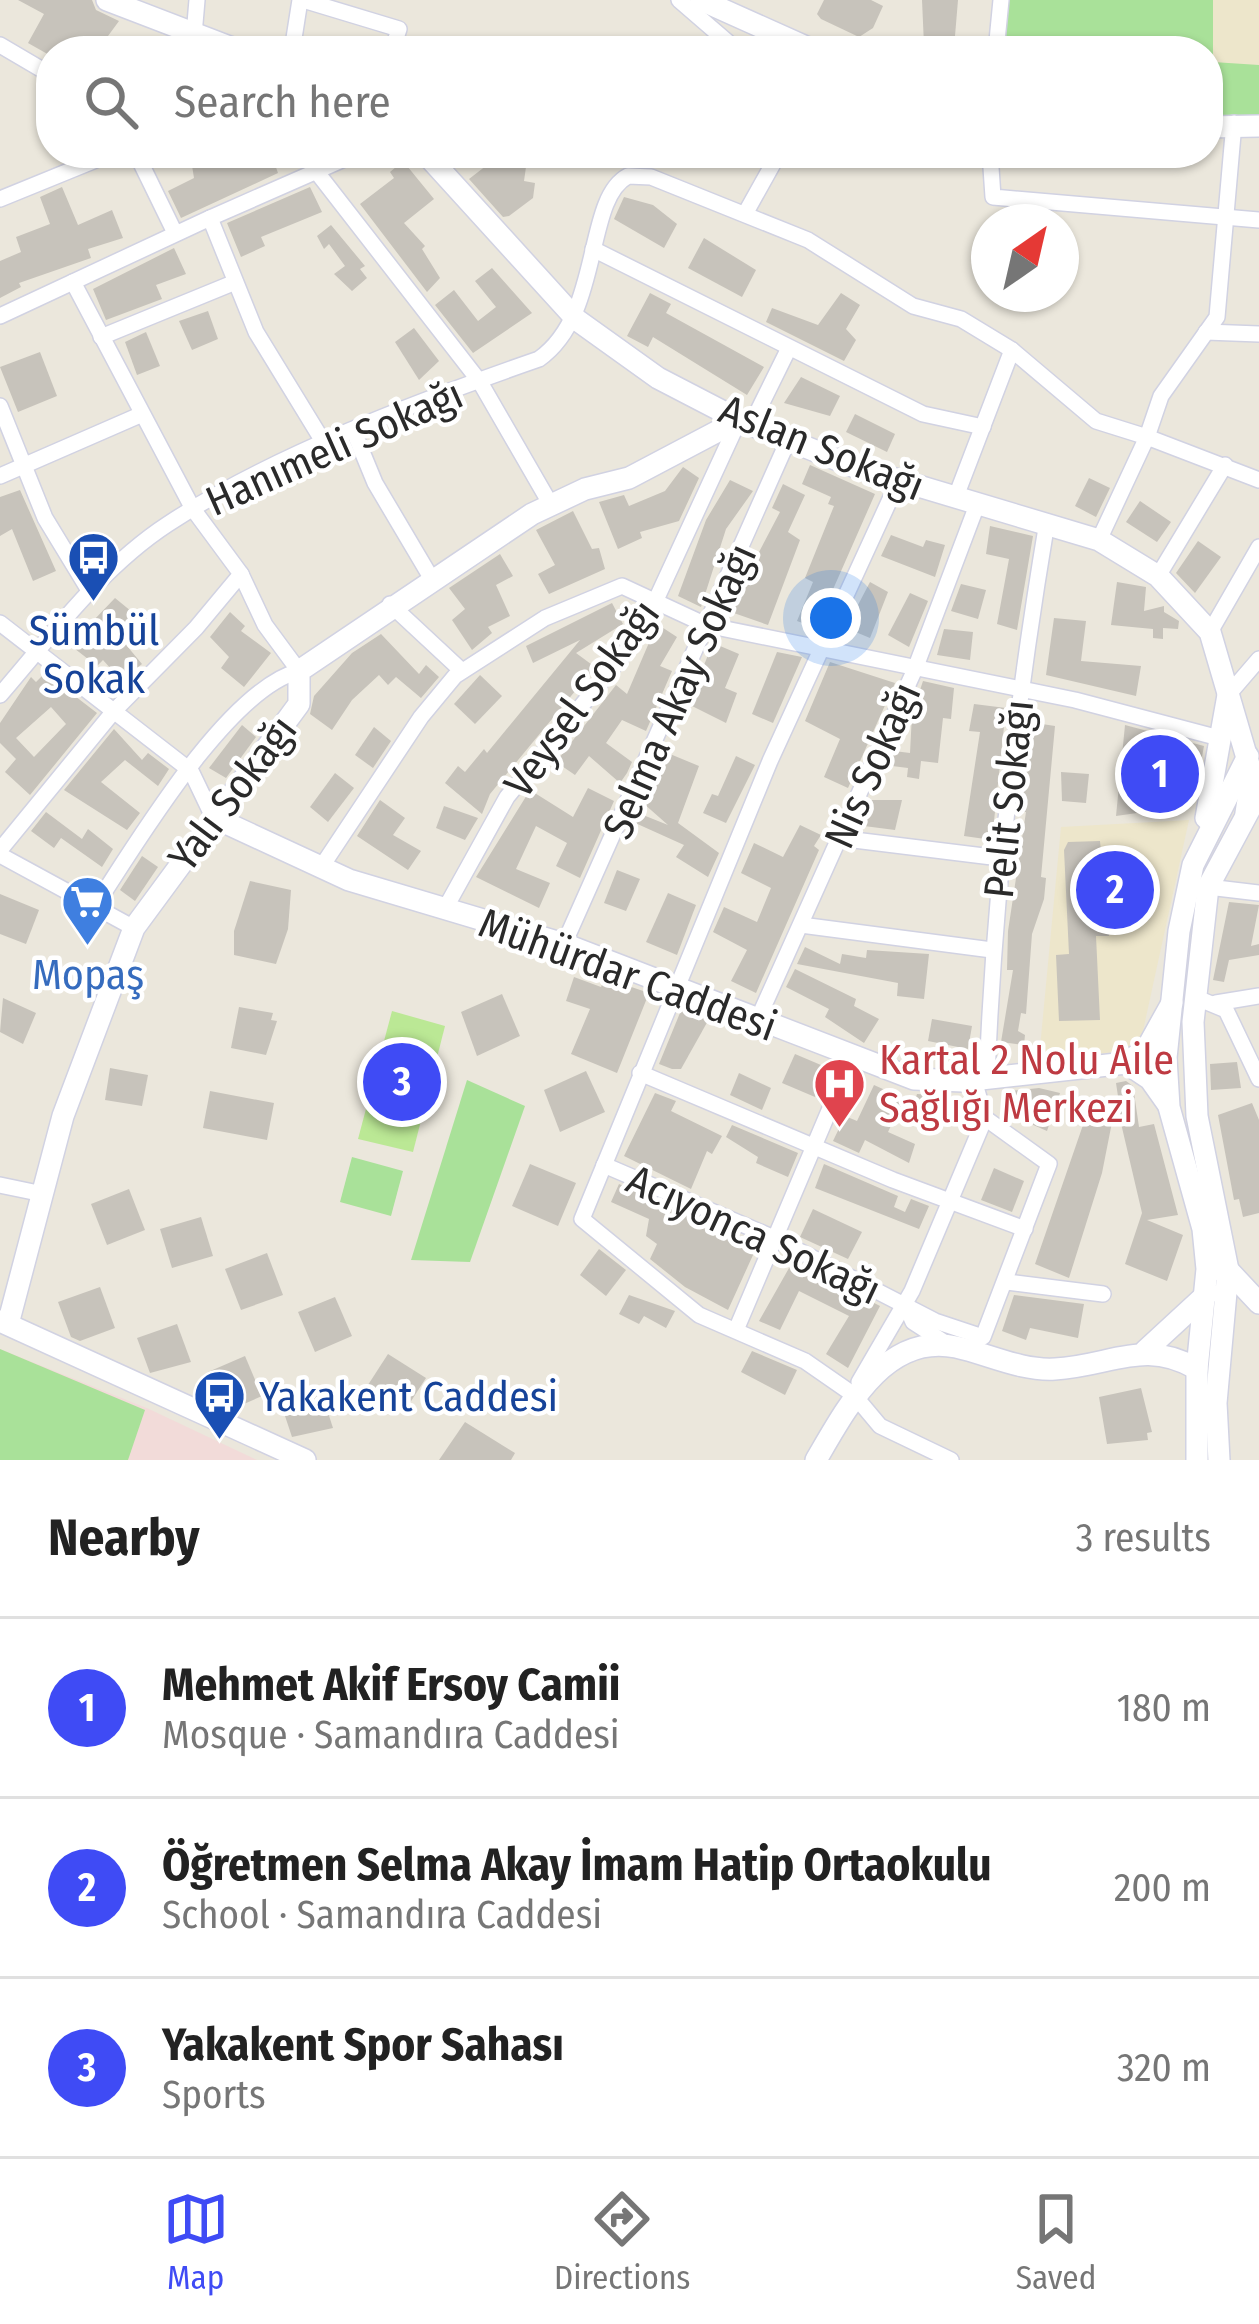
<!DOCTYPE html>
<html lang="en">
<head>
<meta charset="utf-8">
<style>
  :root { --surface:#fff; --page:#f2f2f2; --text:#222; --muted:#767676; --line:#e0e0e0; --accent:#3f4bf5 }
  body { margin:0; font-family:"Fira Sans Condensed",sans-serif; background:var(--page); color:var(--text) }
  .compass { position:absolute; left:971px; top:204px; width:108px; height:108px; border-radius:50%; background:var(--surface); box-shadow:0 3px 9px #0004; rotate:34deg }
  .you { position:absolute; left:831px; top:618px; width:42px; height:42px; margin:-30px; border:9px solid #fff; border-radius:50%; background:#1a73e8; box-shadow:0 0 0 18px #1a73e833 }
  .badge { display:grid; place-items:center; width:78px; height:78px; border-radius:50%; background:var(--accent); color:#fff; font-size:39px; font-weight:700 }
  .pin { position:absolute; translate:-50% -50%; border:6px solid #fff; box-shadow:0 3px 12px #0006 }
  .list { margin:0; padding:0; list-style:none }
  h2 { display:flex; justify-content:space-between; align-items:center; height:156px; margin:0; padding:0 48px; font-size:51px }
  h2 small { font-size:39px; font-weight:400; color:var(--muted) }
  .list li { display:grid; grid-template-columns:78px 1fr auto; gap:36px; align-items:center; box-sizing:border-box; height:180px; padding:0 48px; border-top:3px solid var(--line) }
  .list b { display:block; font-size:45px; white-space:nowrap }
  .list p { margin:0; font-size:39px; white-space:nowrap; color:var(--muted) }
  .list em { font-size:39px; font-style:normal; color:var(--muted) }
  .icon { flex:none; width:66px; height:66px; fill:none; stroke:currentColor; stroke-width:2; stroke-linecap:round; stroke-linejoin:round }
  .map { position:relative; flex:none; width:1259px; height:1460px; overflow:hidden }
  .search { position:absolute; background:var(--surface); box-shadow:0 3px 9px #0004; left:36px; right:36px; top:36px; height:132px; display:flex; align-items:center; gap:30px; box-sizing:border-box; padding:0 42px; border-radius:48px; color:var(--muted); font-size:45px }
  .sheet { height:696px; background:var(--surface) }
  nav { display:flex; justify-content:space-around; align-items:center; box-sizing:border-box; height:168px; border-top:3px solid var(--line); background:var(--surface); font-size:33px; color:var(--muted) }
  nav a { display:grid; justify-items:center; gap:6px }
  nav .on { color:var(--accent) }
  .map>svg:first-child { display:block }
</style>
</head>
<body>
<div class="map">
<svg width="1259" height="1460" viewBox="0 0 1259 1460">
  <rect width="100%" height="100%" fill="#ebe7dc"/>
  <g fill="#ede6cb">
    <polygon points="1173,0 1259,0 1259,115 1208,118 1208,51 1170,51"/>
    <polygon points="1189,820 1141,1040 1119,1052 1039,1058 1061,827"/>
  </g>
  <polygon fill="#f2dbd9" points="0,1349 149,1409 257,1460 0,1460"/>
  <g fill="#a9e199">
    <polygon points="1008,0 1213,0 1213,62 1259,65 1259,115 1208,118 1208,51 1003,51"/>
    <polygon points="467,1080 525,1106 470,1262 411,1260"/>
    <polygon points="352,1157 403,1171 391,1216 340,1202"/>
    <polygon points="0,1349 145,1410 128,1460 0,1460"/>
  </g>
  <polygon fill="#bbe895" points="392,1011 445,1026 413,1152 358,1139"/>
  <g fill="#c7c3bb" fill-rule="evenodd">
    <polygon points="18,0 92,0 96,10 119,21 97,51 51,51 51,56 28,43 44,14"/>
    <polygon points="824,0 871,0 883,6 873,28 859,37 821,19 817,14"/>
    <polygon points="922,0 958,0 954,48 924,45"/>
    <polygon points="190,153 271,153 278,173 181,218 168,191 194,178"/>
    <polygon points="403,161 434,199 404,223 425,246 422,249 440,278 427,292 360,204 394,178 390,172"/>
    <polygon points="491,162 526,167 524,181 535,183 533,198 509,216 503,217 469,179"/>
    <polygon points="62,187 78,225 112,210 123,238 88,249 91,258 19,283 21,287 0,298 0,261 21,252 16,237 50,224 40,197"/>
    <polygon points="310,187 322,212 261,237 265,246 241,257 227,223"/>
    <polygon points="624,197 653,205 677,224 664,248 614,219"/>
    <polygon points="331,225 365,266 360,269 367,278 352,291 334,274 345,266 329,244 324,249 317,236"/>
    <polygon points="704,238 756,270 742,297 688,268"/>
    <polygon points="174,248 186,274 156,285 162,299 106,320 93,289"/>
    <polygon points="492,268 532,313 473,353 435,305 454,290 478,321 496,307 475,281"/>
    <polygon points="650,293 671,304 666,313 764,367 747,395 653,337 648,347 627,336"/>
    <polygon points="841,293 860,305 846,329 856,340 844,361 766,322 772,308 818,325"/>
    <polygon points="208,311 218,339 192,350 179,321"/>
    <polygon points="414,328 439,361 419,380 395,342"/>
    <polygon points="146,332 160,366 137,375 125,342"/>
    <polygon points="40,352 57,396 18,412 0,367"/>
    <polygon points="801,377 840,396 830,416 784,403"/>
    <polygon points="855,414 895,434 887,452 846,432"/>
    <polygon points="810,465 875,494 816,628 797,621 813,582 805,578 834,506 828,504 831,497 802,484"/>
    <polygon points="683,467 699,478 679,521 640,532 642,538 618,549 599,502 624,495 629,506 665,491"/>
    <polygon points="1089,478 1110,488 1096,517 1075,506"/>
    <polygon points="730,480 753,491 726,529 701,607 678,596 706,520"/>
    <polygon points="783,484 805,495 788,532 800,540 768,625 728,611 780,512 772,508"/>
    <polygon points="20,490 56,571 33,581 12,529 0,536 0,497"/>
    <polygon points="1140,501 1171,522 1157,542 1126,522"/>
    <polygon points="573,511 592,549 599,548 605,569 549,594 538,574 555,565 536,530"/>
    <polygon points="990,526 1033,536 1017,630 997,624 1009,559 986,554"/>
    <polygon points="891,535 923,547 926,540 945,545 935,577 881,556"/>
    <polygon points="1198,541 1221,557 1195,593 1176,573"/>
    <polygon points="500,554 513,576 496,585 510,616 488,627 492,633 472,650 452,620 465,609 449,588"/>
    <polygon points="870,582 888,592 870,638 846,628"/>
    <polygon points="1117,582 1146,587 1144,611 1164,606 1164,612 1179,621 1178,629 1163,628 1163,639 1153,638 1153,629 1111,625"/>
    <polygon points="961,584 986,590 978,619 951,611"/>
    <polygon points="910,593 928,601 909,647 888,635"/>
    <polygon points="115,598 137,616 117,634 142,664 121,680 103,660 97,666 70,645"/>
    <polygon points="612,603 623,624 576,653 595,667 490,794 482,814 445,783 458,766 465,772 484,749 487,753 580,640 533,663 526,646"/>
    <polygon points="230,612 245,626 241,631 271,653 244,687 221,668 229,657 210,637"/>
    <polygon points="1054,618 1086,621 1081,661 1141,666 1136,696 1046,675"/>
    <polygon points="657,624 677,637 660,666 672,671 646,731 622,720 606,743 632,762 627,773 620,783 589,756 575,775 556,762 616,685 627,694"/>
    <polygon points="944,629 973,632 970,660 937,655"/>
    <polygon points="381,634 419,674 426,665 439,677 421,698 396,677 388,685 379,675 352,700 332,730 310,714 314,696 352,653"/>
    <polygon points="713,643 739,654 725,688 737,693 726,723 688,704"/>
    <polygon points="777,652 802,657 773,723 752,714"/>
    <polygon points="830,662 895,683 848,788 824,777 840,739 805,721"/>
    <path d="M 45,673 L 97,713 L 30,795 L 5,772 L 16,759 L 0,743 L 0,723 L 31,677 L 36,682 ZM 51,707 L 66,724 L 34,757 L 16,738 Z"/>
    <polygon points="480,675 502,696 475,724 454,704"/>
    <polygon points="923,681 954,688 951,719 943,718 938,763 921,761 919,779 907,777 908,768 892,766 894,751 910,753 912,714"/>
    <polygon points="974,704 1006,708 992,840 964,836 980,732 969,731"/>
    <polygon points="1029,722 1055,726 1041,877 1046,878 1044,899 1032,934 1026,1014 1021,1013 1018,1031 1025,1035 1024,1045 1001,1042 1013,970 1007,970 1008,931 1026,812 1019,812"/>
    <polygon points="242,725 256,737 226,778 209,768"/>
    <polygon points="1125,725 1204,746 1193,805 1116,816"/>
    <polygon points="374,727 391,741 373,768 355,755"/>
    <polygon points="114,729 142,760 148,753 169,769 158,786 125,760 101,782 140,813 127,830 64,790"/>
    <polygon points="670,754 699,766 678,823 719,853 708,877 676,857 684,845 633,822 638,813 668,825 643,803"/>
    <polygon points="736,756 755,765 726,823 703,813 712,794 718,796"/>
    <polygon points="1061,772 1089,774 1086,803 1062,801"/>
    <polygon points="335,773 354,788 328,822 310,807"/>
    <polygon points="588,788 614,801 580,878 556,866 567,843 536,826 516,869 550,883 539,908 476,877 530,790 573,817"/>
    <polygon points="380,800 405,818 393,835 421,851 408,870 357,836"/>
    <polygon points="870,800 902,800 895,830 864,826"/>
    <polygon points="444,806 478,818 465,840 436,828"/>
    <polygon points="46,812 82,839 88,829 113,849 102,867 61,838 54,848 31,831"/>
    <polygon points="800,825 821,835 814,846 819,850 756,993 731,981 747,950 713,932 724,907 757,922 771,888 741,873 754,843 783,857"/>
    <polygon points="1100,841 1109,936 1096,936 1100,1020 1059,1021 1056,955 1069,954 1064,850 1068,842"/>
    <polygon points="142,856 158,867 135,901 120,890"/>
    <polygon points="617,870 640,879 626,911 604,903"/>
    <polygon points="250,881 291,890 288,929 276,964 234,955 234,931"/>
    <polygon points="668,893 696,905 677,955 646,942"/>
    <polygon points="0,894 39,910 26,944 0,934"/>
    <polygon points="1229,902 1259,905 1251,946 1259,944 1259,955 1229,960 1224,982 1213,980"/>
    <polygon points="805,947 840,964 842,954 866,958 867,950 929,954 924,999 897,996 898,983 797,964"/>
    <polygon points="795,969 856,999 854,1006 879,1019 864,1043 825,1017 829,1009 786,987"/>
    <polygon points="574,977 601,987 605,978 649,993 617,1073 571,1054 590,1009 566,1001"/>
    <polygon points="502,994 520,1036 477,1056 461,1012"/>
    <polygon points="3,998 36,1013 23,1044 0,1032"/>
    <polygon points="239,1007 273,1013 271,1020 277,1021 266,1055 231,1048"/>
    <polygon points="682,1008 709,1019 681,1069 672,1069 659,1064"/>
    <polygon points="932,1019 972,1026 968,1049 928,1041"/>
    <polygon points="795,1054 828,1068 815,1097 782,1083"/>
    <polygon points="1237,1062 1241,1088 1211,1090 1210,1064"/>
    <polygon points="110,1068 148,1075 142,1106 105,1100"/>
    <polygon points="586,1071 605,1112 560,1132 544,1090"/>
    <polygon points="739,1073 771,1088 762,1110 730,1095"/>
    <polygon points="1126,1081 1133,1086 1139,1127 1154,1124 1178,1215 1147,1220 1183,1235 1167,1281 1125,1264 1142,1213 1116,1102 1102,1173 1069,1278 1035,1264 1093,1096 1119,1103 1116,1083"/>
    <polygon points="874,1085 914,1103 917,1094 934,1095 926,1121 897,1113 888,1132 915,1144 909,1163 865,1140 859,1153 833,1141 845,1116 857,1121"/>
    <polygon points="1039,1088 1060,1093 1047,1131 1003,1112 1010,1091"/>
    <polygon points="210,1091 274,1103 267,1140 203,1128"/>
    <polygon points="655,1093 676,1101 671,1111 722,1136 712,1154 707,1151 691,1189 624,1156"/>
    <polygon points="1252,1103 1259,1120 1259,1213 1243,1217 1239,1199 1234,1200 1218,1115"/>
    <polygon points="732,1125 798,1153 788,1177 756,1163 758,1157 726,1137"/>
    <polygon points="530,1164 576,1183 558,1226 512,1206"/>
    <polygon points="824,1164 898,1196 894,1207 905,1212 911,1199 929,1206 919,1229 815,1188"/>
    <polygon points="994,1168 1024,1181 1012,1212 981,1200"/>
    <polygon points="619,1184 758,1244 728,1310 685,1287 650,1259 657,1244 646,1236 649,1219 611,1202"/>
    <polygon points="129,1189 145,1230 107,1245 91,1204"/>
    <polygon points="813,1209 862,1232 848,1259 800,1237"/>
    <polygon points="201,1217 213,1256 172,1268 160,1229"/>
    <polygon points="599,1249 626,1270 606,1296 580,1275"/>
    <polygon points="267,1253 283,1295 241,1310 225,1269"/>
    <polygon points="793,1261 880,1306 848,1368 826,1354 849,1316 799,1291 780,1330 759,1321"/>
    <polygon points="100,1287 115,1328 80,1341 71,1337 58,1302"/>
    <polygon points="629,1295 675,1311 666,1328 644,1316 639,1324 619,1314"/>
    <polygon points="1014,1295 1084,1304 1078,1338 1030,1328 1026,1340 1002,1331"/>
    <polygon points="335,1297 352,1336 315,1352 298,1312"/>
    <polygon points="177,1324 191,1362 150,1373 137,1338"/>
    <polygon points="752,1351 797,1370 785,1395 741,1372"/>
    <polygon points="388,1354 426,1378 404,1412 366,1388"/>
    <polygon points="245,1356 262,1396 230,1410 223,1406 208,1372"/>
    <polygon points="320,1388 333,1428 292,1437 280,1401"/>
    <polygon points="1141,1388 1152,1432 1147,1433 1148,1440 1107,1444 1099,1397"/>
    <polygon points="465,1422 515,1453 511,1460 439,1460"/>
  </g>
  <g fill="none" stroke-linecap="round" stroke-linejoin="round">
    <defs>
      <g id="street">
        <polyline points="303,0 399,29 392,51"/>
        <polyline points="679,0 738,51"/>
        <polyline points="194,35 197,0"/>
        <polyline points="0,45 51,75"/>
        <polyline points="292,51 300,0"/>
        <polyline points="996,51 1001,0"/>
        <polyline points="136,153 175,233"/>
        <polyline points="990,153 993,197 1259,220"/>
        <polyline points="316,171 480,382 551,505"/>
        <polyline points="0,199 113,153"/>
        <polyline points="745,214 779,153"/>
        <polyline points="593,249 923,414 983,427"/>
        <polyline points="0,316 210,218"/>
        <polyline points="1206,332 1259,334"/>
        <polyline points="101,337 233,283"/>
        <polyline points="0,406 45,518 90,592"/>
        <polyline points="751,425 788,350"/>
        <polyline points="354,432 375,483 433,581"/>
        <polyline points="324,443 256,332 210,218 358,153"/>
        <polyline points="0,476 140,415"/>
        <polyline points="898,482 770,761 582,1219 699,1315 805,1361 854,1395 880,1426 951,1460"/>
        <polyline points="955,499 1012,350 1096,421 1147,437 1161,396 1217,317 1234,123"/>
        <polyline points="1099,540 1147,437 1259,480"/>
        <polyline points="1158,576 1225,465"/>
        <polyline points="390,604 462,671"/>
        <polyline points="0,623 191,771 213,817"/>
        <polyline points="1210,632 1259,547"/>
        <path d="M 0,695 C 51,636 102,567 168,524 C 273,455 421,400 539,359 C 603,314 584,199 628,176 L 651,177 L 808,240 L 913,306 L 961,319 L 1012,350"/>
        <polyline points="1228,695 1259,659"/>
        <polyline points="838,838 1000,858"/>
        <polyline points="0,850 114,711 196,628 241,574 193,509 73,282"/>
        <polyline points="0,855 134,928"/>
        <polyline points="320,869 421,717 455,676 545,618 622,586 706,625 1075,700 1223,739"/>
        <polyline points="1208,887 1259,893"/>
        <polyline points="446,907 507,797 627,650 655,602 739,420"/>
        <path d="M 94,908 C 136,844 227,690 299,671 L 265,625 L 241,574"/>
        <polyline points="801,925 992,950"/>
        <polyline points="564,944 790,436"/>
        <polyline points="1197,998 1226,1010 1259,1079"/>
        <polyline points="1216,1003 1259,996"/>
        <polyline points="757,1021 915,669 977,505"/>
        <polyline points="640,1073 893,1180 1025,1229"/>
        <path d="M 987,1078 C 994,890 1016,707 1047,522"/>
        <polyline points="604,1165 774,1238 935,1321 983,1337 1049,1164 985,1118"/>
        <polyline points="0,1185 43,1194"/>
        <polyline points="1007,1282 1103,1294"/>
        <polyline points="906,1306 913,1322 944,1342"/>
        <polyline points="736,1330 851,1059"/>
        <polyline points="859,1382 912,1291 985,1118 974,1080"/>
      </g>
      <g id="secondary">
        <polyline points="107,0 240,51"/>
        <polyline points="701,0 815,51"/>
        <polyline points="1208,127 1259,126"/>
        <polyline points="425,153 577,320 658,378 739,420 855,467 1099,540 1158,576 1210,632 1252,775 1246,813"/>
        <polyline points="213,817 349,880 564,944 914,1079 963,1081 1126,1063 1147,1048 1172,1003"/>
        <polyline points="1206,818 1228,695"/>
        <polyline points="1126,1063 1150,1079 1167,1103"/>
        <polyline points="1220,1270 1228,1270 1259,1303"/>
        <polyline points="0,1321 305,1460"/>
        <polyline points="8,1324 63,1116 134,928 299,704 299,671 532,514 585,489 629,478 739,420"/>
        <polyline points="1145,1351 1208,1293"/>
        <path d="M 816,1460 C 846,1409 885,1332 956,1347 C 988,1354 1021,1371 1055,1369 C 1111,1366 1144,1338 1197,1369"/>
        <polyline points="1197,1460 1197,1369 1207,1269 1203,1229 1169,1107 1166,1058 1179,931 1193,865 1248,756"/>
        <polyline points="1219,1460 1216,1403 1228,1270 1197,1116 1193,1022 1208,887 1252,805"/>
      </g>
    </defs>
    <use href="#street" stroke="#d1d2e2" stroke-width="18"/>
    <use href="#secondary" stroke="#d1d2e2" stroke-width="24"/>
    <use href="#street" stroke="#fff" stroke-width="15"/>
    <use href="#secondary" stroke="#fff" stroke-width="21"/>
  </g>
  <defs>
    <symbol id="bus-pin" viewBox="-11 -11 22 30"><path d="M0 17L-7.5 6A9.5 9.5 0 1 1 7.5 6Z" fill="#1a4fb4" stroke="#fff"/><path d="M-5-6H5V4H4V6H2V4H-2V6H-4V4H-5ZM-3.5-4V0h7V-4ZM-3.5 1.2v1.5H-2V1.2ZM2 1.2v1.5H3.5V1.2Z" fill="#fff"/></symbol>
    <symbol id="supermarket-pin" viewBox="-11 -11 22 30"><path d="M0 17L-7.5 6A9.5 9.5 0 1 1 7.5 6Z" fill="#3f7fe0" stroke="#fff"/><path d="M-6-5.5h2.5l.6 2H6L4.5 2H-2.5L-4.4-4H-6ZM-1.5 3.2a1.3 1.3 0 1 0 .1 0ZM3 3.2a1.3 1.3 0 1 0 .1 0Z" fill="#fff"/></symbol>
    <symbol id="hospital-pin" viewBox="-11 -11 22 30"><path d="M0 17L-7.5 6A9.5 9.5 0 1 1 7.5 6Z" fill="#e0444e" stroke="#fff"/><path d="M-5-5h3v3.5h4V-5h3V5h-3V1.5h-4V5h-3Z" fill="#fff"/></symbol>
  </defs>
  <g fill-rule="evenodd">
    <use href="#bus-pin" x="64" y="528" width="59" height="81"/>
    <use href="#supermarket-pin" x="58" y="872" width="59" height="81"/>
    <use href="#hospital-pin" x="810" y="1054" width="59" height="81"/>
    <use href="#bus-pin" x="190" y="1366" width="59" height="81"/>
  </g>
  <g text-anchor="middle" stroke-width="9" stroke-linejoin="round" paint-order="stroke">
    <g font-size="42" fill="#2a2a2a" stroke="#fff">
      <text transform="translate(334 447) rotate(-24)" y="15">Hanımeli Sokağı</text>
      <text transform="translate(822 447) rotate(22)" y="15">Aslan Sokağı</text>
      <text transform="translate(679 691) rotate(-66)" y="15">Selma Akay Sokağı</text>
      <text transform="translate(581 698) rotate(-54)" y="15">Veysel Sokağı</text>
      <text transform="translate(872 765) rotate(-66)" y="15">Nis Sokağı</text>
      <text transform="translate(232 793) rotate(-53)" y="15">Yalı Sokağı</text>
      <text transform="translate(1008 799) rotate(-84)" y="15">Pelit Sokağı</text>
      <text transform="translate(628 974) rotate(20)" y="15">Mühürdar Caddesi</text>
      <text transform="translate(754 1234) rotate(25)" y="15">Acıyonca Sokağı</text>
    </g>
    <g font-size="42" fill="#164399" stroke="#fff">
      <text x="94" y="645">Sümbül<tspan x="94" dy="48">Sokak</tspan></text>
      <text x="259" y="1411" text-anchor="start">Yakakent Caddesi</text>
    </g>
    <g font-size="42" fill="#366cbe" stroke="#fff">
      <text x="88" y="989">Mopaş</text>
    </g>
    <g font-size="42" fill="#be3a42" stroke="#fff" text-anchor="start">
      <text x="879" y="1074">Kartal 2 Nolu Aile<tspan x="879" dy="48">Sağlığı Merkezi</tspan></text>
    </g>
  </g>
</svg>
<svg class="compass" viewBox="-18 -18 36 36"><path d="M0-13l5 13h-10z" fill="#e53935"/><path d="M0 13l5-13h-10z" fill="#767676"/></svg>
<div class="you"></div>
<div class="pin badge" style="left:1160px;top:774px">1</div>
<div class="pin badge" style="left:1115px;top:890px">2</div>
<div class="pin badge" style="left:402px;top:1082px">3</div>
<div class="search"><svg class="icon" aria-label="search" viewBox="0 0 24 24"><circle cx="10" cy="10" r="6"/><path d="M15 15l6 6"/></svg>Search here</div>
</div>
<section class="sheet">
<h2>Nearby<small>3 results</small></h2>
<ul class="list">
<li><span class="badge">1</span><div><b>Mehmet Akif Ersoy Camii</b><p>Mosque · Samandıra Caddesi</p></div><em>180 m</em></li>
<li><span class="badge">2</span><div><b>Öğretmen Selma Akay İmam Hatip Ortaokulu</b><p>School · Samandıra Caddesi</p></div><em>200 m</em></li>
<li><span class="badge">3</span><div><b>Yakakent Spor Sahası</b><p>Sports</p></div><em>320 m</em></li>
</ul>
</section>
<nav>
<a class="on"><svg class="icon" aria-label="map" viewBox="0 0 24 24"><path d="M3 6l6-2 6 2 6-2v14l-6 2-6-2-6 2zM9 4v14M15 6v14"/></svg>Map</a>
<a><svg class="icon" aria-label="directions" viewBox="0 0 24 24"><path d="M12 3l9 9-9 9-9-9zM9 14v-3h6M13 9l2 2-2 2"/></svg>Directions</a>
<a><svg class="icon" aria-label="saved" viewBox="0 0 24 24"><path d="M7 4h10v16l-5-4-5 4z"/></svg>Saved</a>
</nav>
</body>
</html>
